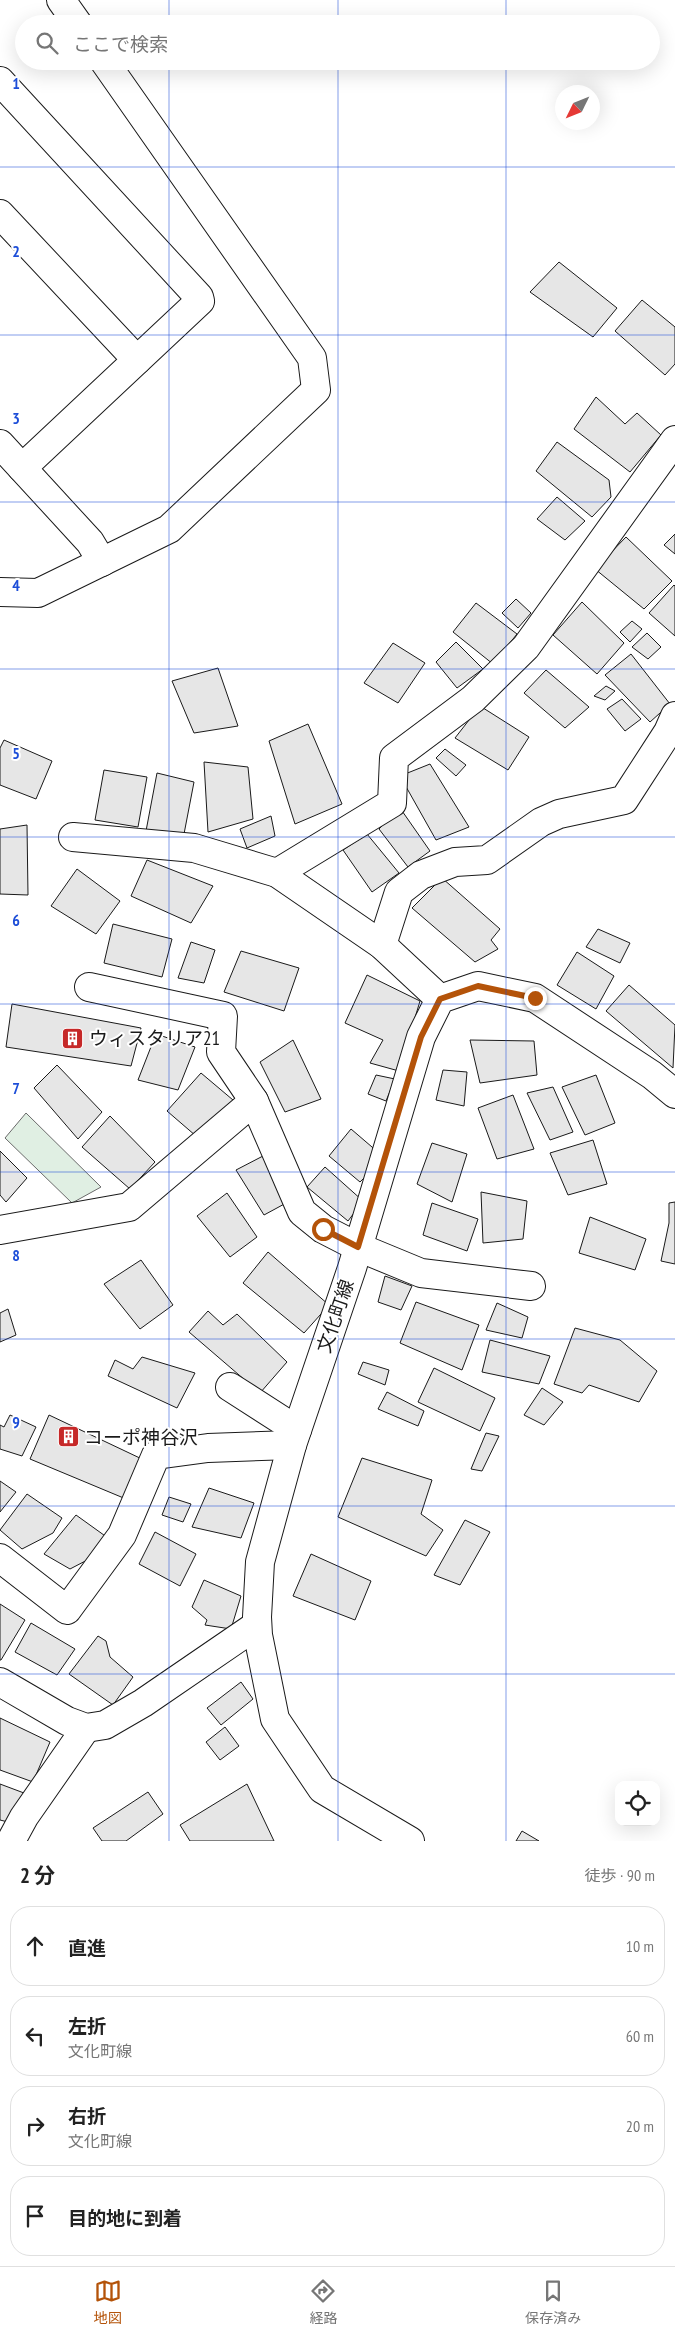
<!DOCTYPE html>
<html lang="ja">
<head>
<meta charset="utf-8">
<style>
  :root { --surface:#fff; --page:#f6f6f6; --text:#222; --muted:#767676; --line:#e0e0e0; --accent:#b45309 }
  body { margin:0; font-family:"PT Sans Narrow","Noto Sans JP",sans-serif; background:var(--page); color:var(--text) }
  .controls { position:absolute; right:15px; bottom:15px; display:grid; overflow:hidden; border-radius:10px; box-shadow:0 5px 20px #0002 }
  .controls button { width:45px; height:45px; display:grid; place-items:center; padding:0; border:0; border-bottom:1px solid var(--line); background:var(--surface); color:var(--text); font:25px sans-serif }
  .compass { position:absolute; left:555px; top:85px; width:45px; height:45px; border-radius:50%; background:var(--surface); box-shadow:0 5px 20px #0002; rotate:227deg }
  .stop { position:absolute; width:15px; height:15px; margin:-11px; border:4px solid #b45309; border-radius:50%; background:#fff }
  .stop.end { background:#b45309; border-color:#fff; box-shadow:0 1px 5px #0008 }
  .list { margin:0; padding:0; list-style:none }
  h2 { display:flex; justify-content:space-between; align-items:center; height:65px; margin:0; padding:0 20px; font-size:21px }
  h2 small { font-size:16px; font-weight:400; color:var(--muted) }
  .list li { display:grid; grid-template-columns:32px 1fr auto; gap:15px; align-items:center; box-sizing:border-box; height:80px; margin:0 10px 10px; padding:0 10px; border:1px solid var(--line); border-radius:20px }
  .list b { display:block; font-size:19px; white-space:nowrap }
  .list p { margin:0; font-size:16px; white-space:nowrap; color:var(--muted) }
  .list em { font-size:16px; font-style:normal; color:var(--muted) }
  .icon { flex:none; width:28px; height:28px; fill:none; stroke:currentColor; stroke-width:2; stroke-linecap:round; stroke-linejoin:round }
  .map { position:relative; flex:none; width:675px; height:1841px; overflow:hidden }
  .search { position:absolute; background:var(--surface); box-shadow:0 5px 20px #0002; left:15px; right:15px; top:15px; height:55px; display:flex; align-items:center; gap:12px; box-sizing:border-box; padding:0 18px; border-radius:28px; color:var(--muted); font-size:19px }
  .sheet { height:425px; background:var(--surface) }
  nav { display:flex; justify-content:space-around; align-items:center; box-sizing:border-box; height:70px; border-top:1px solid var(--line); background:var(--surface); font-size:14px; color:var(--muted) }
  nav a { display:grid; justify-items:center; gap:2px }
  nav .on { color:var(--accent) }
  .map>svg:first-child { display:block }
</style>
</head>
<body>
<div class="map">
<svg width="675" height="1841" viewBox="0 0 675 1841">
  <rect width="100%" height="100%" fill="#fff"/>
  <polygon fill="#e0efe3" stroke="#6a6a6a" points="26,1113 101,1187 72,1203 5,1138"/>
  <g fill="#e6e6e6" stroke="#1a1a1a">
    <polygon points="559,262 617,308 593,337 530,292"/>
    <polygon points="642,300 675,327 675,364 665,375 615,331"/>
    <polygon points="596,397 625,424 637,413 661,435 630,472 574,429"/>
    <polygon points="557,442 609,480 611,497 592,517 536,471"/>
    <polygon points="557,497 585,521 565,540 537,519"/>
    <polygon points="675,534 675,554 664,545"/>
    <polygon points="626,537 672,581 644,609 595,569"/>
    <polygon points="674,585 675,586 675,636 649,613"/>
    <polygon points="516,599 531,613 518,628 502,613"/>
    <polygon points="582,602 624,643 597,674 553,635"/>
    <polygon points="476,603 517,634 493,664 453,632"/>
    <polygon points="632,621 642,629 630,642 620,632"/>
    <polygon points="647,633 661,647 648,659 632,647"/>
    <polygon points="456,642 483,669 457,688 436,662"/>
    <polygon points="393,643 425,663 398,703 364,683"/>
    <polygon points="631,654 670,704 650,722 605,675"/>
    <polygon points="218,668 238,726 194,733 172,681"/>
    <polygon points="546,670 589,707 565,728 524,693"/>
    <polygon points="606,686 615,691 605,700 594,696"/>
    <polygon points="622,699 641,719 625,731 607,709"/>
    <polygon points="480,706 529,737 508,770 455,738"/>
    <polygon points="308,724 342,804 295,824 269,741"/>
    <polygon points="4,740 52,761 36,799 0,785 0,748"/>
    <polygon points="445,749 466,765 456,776 436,758"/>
    <polygon points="204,762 248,767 253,819 208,832"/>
    <polygon points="430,764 469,827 436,840 400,776"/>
    <polygon points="104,770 147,777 138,827 95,820"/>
    <polygon points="157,773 194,782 184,834 146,831"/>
    <polygon points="400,808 430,851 408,867 379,829"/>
    <polygon points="271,816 275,836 247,848 240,829"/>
    <polygon points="27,825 28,895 0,894 0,829"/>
    <polygon points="367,834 399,873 372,892 343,850"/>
    <polygon points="147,860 213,886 191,923 131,896"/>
    <polygon points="77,869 120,901 96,934 51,906"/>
    <polygon points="442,878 500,929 491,940 498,949 475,962 412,908"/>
    <polygon points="113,924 172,939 162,977 104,963"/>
    <polygon points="598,929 630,943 620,963 586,947"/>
    <polygon points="191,942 215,950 204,983 178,978"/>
    <polygon points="241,951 299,968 284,1011 224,992"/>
    <polygon points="577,952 614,976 596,1009 557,985"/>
    <polygon points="367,975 420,1001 399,1071 370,1063 383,1040 345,1023"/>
    <polygon points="629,985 675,1025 673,1068 606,1011"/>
    <polygon points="12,1004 141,1028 131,1066 6,1047"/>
    <polygon points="156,1034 195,1047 178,1090 138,1080"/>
    <polygon points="293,1040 321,1099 285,1112 260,1062"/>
    <polygon points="470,1040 534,1041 537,1075 480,1083"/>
    <polygon points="57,1065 102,1112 78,1139 34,1088"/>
    <polygon points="443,1070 467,1072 464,1106 436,1100"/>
    <polygon points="201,1073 233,1100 196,1136 167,1111"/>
    <polygon points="376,1075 395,1079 386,1101 368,1094"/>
    <polygon points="596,1075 615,1123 585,1135 562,1087"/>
    <polygon points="553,1087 573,1132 550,1140 527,1093"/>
    <polygon points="513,1095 534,1149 497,1159 478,1108"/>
    <polygon points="110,1116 155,1162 130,1189 82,1147"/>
    <polygon points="351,1129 379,1153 373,1169 360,1182 329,1156"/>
    <polygon points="593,1140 607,1184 568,1195 550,1153"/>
    <polygon points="432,1143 467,1154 452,1202 417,1184"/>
    <polygon points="0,1151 27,1178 6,1202 0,1195"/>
    <polygon points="263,1156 288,1202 264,1215 236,1170"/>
    <polygon points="325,1167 363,1201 348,1221 307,1187"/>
    <polygon points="481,1192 527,1201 523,1239 483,1243"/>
    <polygon points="227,1193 257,1237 230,1257 197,1216"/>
    <polygon points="675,1202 675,1264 661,1261 669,1223 669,1203"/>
    <polygon points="432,1203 478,1219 467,1251 423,1235"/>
    <polygon points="590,1217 646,1239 635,1270 579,1253"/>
    <polygon points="268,1252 329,1305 304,1333 243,1283"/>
    <polygon points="141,1260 173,1305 140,1329 104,1284"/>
    <polygon points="385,1276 412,1286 401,1310 378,1302"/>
    <polygon points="416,1302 479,1325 462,1370 400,1343"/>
    <polygon points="497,1303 528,1317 522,1338 486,1330"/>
    <polygon points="8,1309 16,1335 0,1342 0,1313"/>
    <polygon points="208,1311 223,1325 237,1314 287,1362 260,1393 189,1332"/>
    <polygon points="575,1328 620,1340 657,1371 639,1402 589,1385 582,1393 554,1384"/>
    <polygon points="490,1340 550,1356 539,1384 482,1372"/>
    <polygon points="142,1357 195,1373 177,1408 108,1376 115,1360 133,1369"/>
    <polygon points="363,1362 389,1370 385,1385 358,1374"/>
    <polygon points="434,1368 495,1398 480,1431 418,1402"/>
    <polygon points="542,1388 563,1402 544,1425 524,1415"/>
    <polygon points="387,1392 424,1411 418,1426 378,1409"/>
    <polygon points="10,1415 36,1427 22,1456 0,1449 0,1425 4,1427"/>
    <polygon points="49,1415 144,1460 126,1499 30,1459"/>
    <polygon points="486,1433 499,1436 482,1471 471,1469"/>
    <polygon points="362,1458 432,1480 421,1514 443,1530 426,1556 338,1517"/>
    <polygon points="0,1481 16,1492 0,1512"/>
    <polygon points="209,1488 254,1503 241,1538 192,1527"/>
    <polygon points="27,1494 62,1518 53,1533 22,1549 0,1530"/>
    <polygon points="169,1497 191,1504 183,1522 162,1515"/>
    <polygon points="76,1515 108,1538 93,1557 70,1569 44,1554"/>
    <polygon points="465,1520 490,1532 460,1585 434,1575"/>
    <polygon points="155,1532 196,1554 180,1586 139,1564"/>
    <polygon points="311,1554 371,1581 355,1620 293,1596"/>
    <polygon points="204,1580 241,1596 231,1629 205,1625 207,1620 192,1607"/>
    <polygon points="0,1604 25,1620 1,1660 0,1660"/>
    <polygon points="31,1623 75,1649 57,1675 15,1652"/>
    <polygon points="98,1636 106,1641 110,1657 133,1677 113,1705 69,1674"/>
    <polygon points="241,1682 253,1699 221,1725 207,1708"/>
    <polygon points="0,1718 50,1742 33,1782 0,1770"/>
    <polygon points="225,1727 239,1746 220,1760 206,1742"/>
    <polygon points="0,1784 24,1793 12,1823 0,1820"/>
    <polygon points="247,1784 274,1841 190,1841 180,1825"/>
    <polygon points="148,1792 163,1814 126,1841 102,1841 93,1828"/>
    <polygon points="522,1831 539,1841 516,1841"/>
  </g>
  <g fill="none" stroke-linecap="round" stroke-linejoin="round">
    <defs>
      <g id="street">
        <polyline points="61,0 78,24"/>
        <polyline points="0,81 199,297 200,301 22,468"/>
        <polyline points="0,214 137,360"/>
        <polyline points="0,444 90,542 102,562"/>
        <polyline points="0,592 38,593 169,529 316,390 312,358 104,61"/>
        <polyline points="73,837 194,848 277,873 382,945 440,999"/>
        <polyline points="277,873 392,803 394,758 473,699 526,647 675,440"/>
        <polyline points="382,945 399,892 421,875 455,862 487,860 541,822 559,814 624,800 668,732 675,716"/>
        <polyline points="89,987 223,1016 221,1052 254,1101"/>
        <polyline points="0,1230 129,1207 254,1101 302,1212 323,1229 358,1247 421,1273 531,1286"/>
        <polyline points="230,1387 297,1430"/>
        <polyline points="0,1558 67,1610 122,1535 156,1455 208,1448 292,1445"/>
        <polyline points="0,1682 67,1721 86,1728 105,1725 143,1703 257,1625"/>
        <polyline points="11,1841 24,1817 86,1728"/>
      </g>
      <polyline id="secondary" points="410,1841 322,1789 275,1719 258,1635 257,1617 260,1562 292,1445 352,1268 421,1037 440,999 478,986 535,998 652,1075 675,1094"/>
    </defs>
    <use href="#street" stroke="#1a1a1a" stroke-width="30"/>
    <use href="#secondary" stroke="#1a1a1a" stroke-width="30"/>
    <use href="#street" stroke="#fff" stroke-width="28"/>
    <use href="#secondary" stroke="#fff" stroke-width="28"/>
  </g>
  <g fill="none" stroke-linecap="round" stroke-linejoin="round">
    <polyline stroke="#b45309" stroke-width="6" points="323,1229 358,1247 421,1037 440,999 478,986 535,998"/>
  </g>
  <path fill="none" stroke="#1d4ed8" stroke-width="1" stroke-opacity="0.55" d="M 169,0 L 169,24M 338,0 L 338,24M 506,0 L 506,24M 169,61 L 169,1841M 338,61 L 338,1841M 506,61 L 506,1841M 0,167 L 675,167M 0,335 L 675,335M 0,502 L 675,502M 0,669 L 675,669M 0,837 L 675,837M 0,1004 L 675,1004M 0,1172 L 675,1172M 0,1339 L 675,1339M 0,1506 L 675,1506M 0,1674 L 675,1674"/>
  <defs>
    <symbol id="building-square" viewBox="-11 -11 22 22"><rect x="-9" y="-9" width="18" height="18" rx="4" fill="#c62828" stroke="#fff"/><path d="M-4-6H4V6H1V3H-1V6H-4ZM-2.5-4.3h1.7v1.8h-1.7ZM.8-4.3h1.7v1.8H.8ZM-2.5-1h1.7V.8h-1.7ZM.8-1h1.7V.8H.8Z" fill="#fff"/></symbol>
  </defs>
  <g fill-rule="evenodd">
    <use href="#building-square" x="60" y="1026" width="25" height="25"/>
    <use href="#building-square" x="56" y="1424" width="25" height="25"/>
  </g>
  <g text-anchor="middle" stroke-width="4" stroke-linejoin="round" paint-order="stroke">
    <g font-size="19" fill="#1a1a1a" stroke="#fff" text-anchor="start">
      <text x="89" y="1045">ウィスタリア21</text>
      <text x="84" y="1444">コーポ神谷沢</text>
    </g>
    <g font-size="19" fill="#1a1a1a" stroke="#fff">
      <text transform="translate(335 1316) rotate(-71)" y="7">文化町線</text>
    </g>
  </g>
  <g font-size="16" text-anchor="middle" font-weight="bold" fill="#1d4ed8" stroke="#fff" stroke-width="4" stroke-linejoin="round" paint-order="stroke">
    <text x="16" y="89">1</text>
    <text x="16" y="257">2</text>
    <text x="16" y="424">3</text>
    <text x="16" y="591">4</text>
    <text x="16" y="759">5</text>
    <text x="16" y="926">6</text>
    <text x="16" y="1094">7</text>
    <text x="16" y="1261">8</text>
    <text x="16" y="1428">9</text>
  </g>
</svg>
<div class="controls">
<button><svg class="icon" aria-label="locate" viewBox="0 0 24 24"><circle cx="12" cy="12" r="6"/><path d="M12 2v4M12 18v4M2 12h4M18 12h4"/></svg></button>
</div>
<svg class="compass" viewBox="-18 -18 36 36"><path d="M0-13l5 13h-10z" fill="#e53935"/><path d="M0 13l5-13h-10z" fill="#767676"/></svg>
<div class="stop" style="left:323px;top:1229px"></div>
<div class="stop end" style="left:535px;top:998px"></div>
<div class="search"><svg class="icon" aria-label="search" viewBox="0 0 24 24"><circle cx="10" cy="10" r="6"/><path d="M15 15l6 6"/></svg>ここで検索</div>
</div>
<section class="sheet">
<h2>2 分<small>徒歩 · 90 m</small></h2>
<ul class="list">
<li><svg class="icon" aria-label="ahead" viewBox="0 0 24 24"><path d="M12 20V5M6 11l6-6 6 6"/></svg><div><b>直進</b></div><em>10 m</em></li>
<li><svg class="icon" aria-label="left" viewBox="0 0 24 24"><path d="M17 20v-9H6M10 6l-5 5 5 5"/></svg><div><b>左折</b><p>文化町線</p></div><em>60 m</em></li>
<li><svg class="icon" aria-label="right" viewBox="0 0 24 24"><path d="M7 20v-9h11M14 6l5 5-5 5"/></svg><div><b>右折</b><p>文化町線</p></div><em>20 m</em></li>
<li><svg class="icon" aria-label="arrive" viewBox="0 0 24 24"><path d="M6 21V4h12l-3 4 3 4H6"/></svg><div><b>目的地に到着</b></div></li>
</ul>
</section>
<nav>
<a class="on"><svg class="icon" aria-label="map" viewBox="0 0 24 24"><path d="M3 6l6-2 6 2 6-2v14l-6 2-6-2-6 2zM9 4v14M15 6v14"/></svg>地図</a>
<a><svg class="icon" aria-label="directions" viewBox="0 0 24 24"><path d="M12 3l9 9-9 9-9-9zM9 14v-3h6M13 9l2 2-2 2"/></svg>経路</a>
<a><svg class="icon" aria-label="saved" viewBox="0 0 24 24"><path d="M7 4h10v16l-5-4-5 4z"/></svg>保存済み</a>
</nav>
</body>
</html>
